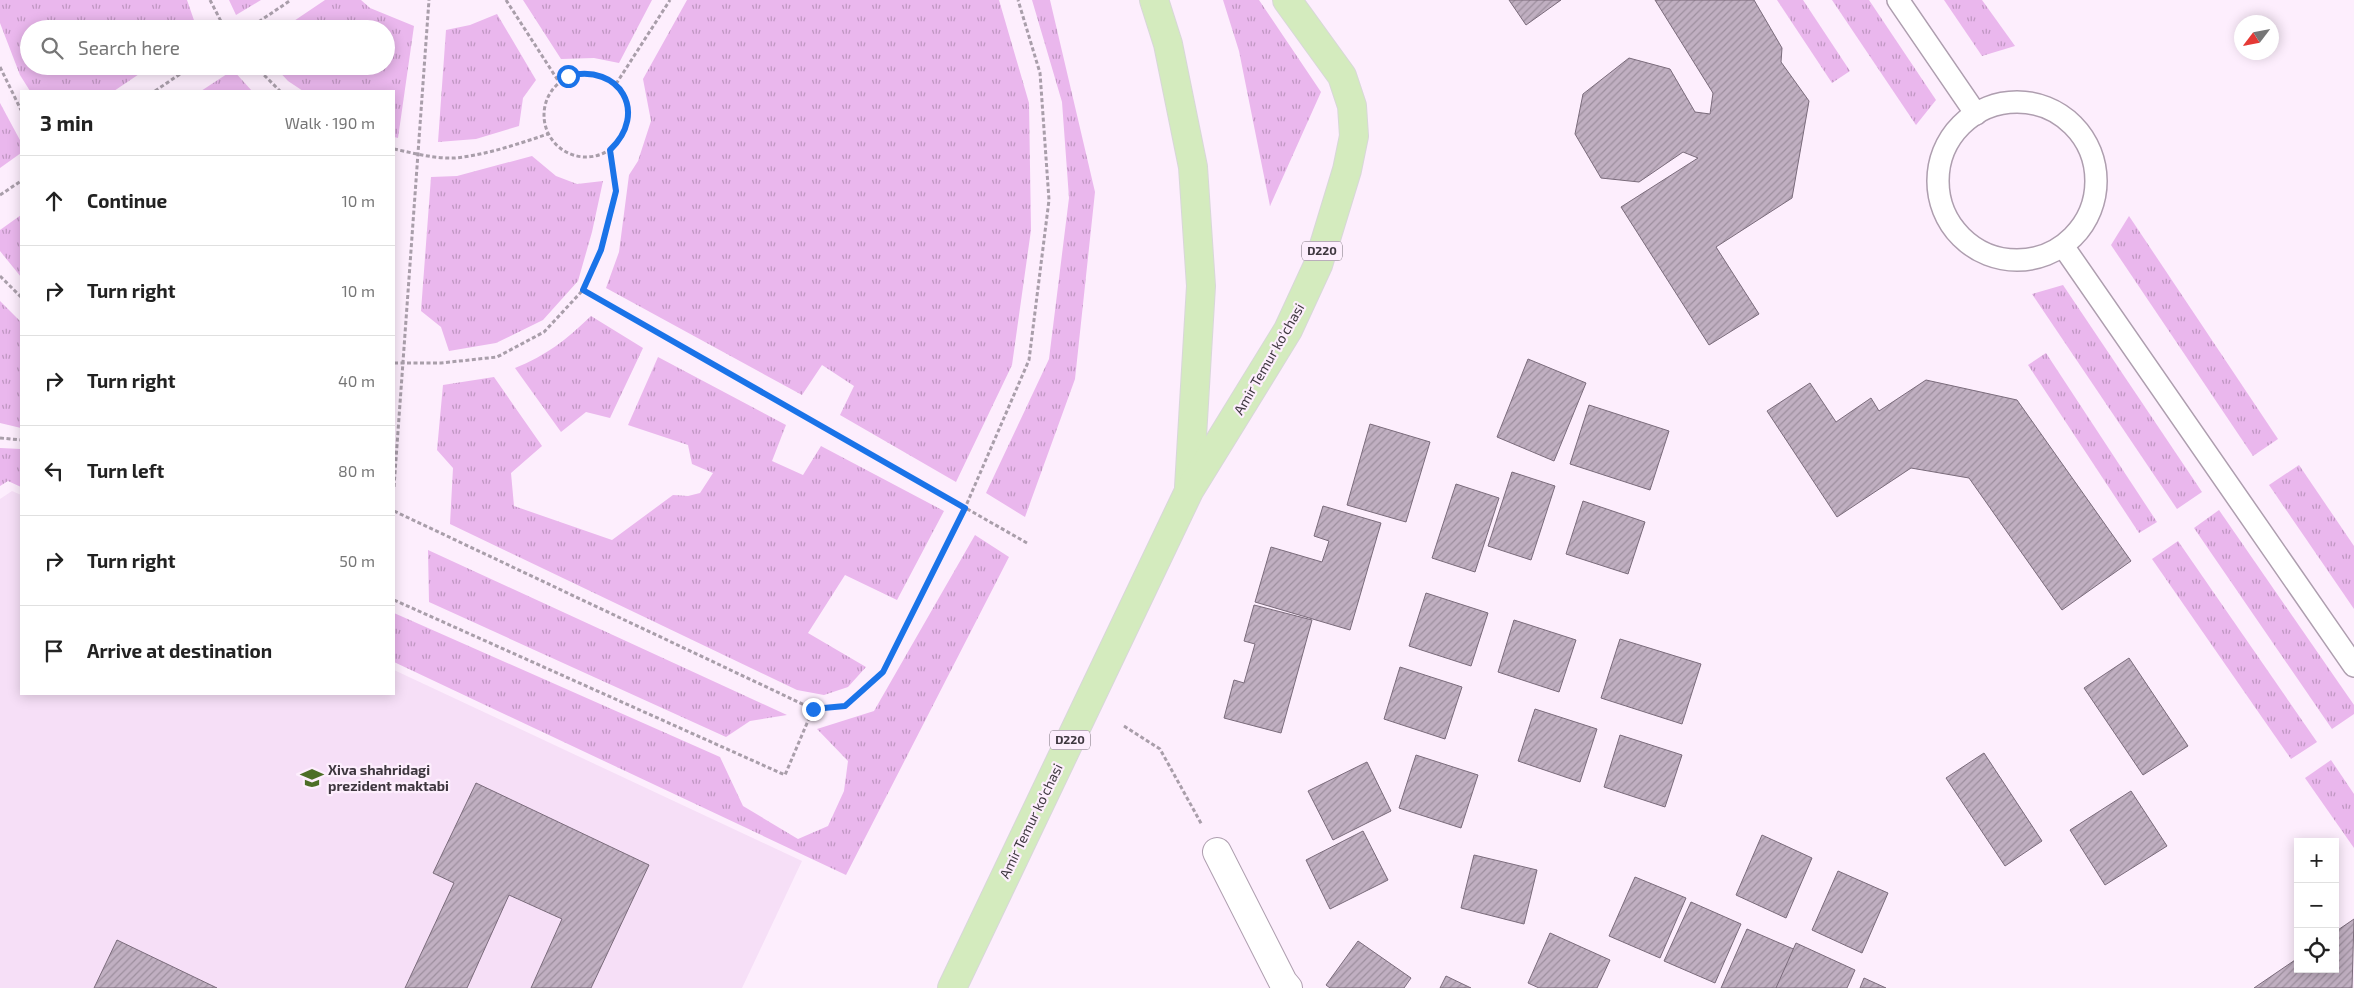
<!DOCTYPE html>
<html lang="en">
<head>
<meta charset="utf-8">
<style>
  :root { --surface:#fff; --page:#f2f2f2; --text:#222; --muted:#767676; --line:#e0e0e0 }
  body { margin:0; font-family:"Exo 2",sans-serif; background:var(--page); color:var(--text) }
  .controls { position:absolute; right:15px; bottom:15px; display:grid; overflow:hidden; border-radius:0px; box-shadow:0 2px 12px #0003 }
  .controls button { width:45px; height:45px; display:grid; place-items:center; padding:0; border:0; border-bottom:1px solid var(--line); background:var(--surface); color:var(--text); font:25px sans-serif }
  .compass { position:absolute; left:2234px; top:15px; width:45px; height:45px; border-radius:50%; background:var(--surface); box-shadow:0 2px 12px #0003; rotate:238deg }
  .stop { position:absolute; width:15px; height:15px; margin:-11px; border:4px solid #1a73e8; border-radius:50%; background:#fff }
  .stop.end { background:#1a73e8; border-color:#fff; box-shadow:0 1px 5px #0008 }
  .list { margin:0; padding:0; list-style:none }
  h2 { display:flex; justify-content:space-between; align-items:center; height:65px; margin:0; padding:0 20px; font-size:21px }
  h2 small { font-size:16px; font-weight:400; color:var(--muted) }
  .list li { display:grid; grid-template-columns:32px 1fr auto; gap:15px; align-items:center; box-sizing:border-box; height:90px; padding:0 20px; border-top:1px solid var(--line) }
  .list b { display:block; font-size:19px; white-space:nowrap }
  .list em { font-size:16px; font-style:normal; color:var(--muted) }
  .icon { flex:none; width:28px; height:28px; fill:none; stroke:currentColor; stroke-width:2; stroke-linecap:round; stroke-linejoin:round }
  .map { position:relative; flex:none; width:2354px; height:988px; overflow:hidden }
  .search { position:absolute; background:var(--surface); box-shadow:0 2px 12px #0003; left:20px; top:20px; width:375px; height:55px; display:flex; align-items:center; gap:12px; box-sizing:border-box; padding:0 18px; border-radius:28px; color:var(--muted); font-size:19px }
  .panel { position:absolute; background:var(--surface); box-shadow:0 2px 12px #0003; left:20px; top:90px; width:375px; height:605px; border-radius:0px }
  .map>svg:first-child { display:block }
</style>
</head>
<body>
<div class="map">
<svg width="2354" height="988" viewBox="0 0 2354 988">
  <defs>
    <pattern id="grass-tufts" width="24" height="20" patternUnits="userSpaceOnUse" patternTransform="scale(1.25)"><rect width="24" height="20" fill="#eab7ed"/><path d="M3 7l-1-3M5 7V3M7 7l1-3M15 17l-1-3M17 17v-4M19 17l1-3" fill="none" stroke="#bf96c1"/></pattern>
    <pattern id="building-hatch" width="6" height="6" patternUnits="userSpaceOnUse" patternTransform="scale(1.25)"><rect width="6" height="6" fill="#c0afc1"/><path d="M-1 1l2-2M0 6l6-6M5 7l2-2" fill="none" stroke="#9d8f9e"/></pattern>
  </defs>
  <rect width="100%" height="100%" fill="#fdeefd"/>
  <polygon fill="#f6dff7" points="12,491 21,495 21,694 394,694 394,670 802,861 742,988 0,988 0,499"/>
  <g fill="url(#grass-tufts)">
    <polygon points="0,0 187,0 197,29 29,29 29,66 151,66 114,91 30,91 20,75 0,23"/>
    <polygon points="229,0 261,0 236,15"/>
    <polygon points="325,0 361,0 370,8 414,26 398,138 394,137 394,91 303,91 288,81 274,66 386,66 386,29 282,29"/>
    <polygon points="523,0 652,0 619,63 594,58 561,59"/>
    <polygon points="687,0 999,0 1029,103 1031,230 1012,365 956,482 840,415 854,386 822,365 802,395 606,288 619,252 629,175 638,161 651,121 643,79"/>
    <polygon points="1032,0 1050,0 1095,192 1075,379 1025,517 986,493 1049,359 1069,198 1062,102"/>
    <polygon points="1223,0 1259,0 1321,92 1270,206 1239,51"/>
    <polygon points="1777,0 1803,0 1850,71 1832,83"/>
    <polygon points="1832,0 1869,0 1936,100 1916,125"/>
    <polygon points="1944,0 1982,0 2015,46 1982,56"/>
    <polygon points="497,14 536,80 523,98 519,126 476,139 438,142 446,30 470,25"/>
    <polygon points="233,70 252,91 201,91"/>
    <polygon points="0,103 21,142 21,153 0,168"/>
    <polygon points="532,156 556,176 577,184 603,181 592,232 578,281 543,320 496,343 449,351 441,327 421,311 431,177 457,176"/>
    <polygon points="21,215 21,277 0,251 0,230"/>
    <polygon points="2129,216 2278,439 2253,456 2111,245"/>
    <polygon points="2063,285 2202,492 2177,509 2032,294"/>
    <polygon points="0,301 21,322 21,428 0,423"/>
    <path d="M 591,316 L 643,348 L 610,418 L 586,412 L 561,432 L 515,368 C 546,356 567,339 591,316 Z"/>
    <polygon points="2046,353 2157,522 2139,533 2028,365"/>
    <polygon points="658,357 786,425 772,461 803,475 821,446 944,511 897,600 845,575 808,633 866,667 848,687 824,695 797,690 450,524 453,468 437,450 443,385 494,377 542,446 511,473 514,506 612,540 673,495 688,496 700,493 713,473 692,464 688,445 628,425"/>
    <polygon points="0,448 21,449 21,487 8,481 0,486"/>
    <polygon points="2299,465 2354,546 2354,609 2269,485"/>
    <polygon points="2219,510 2354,705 2354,714 2332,729 2194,528"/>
    <polygon points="975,535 1009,557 846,875 394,662 394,613 720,757 743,806 798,839 828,826 844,791 848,761 817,729 874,711"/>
    <polygon points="2178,541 2317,742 2291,759 2152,559"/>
    <polygon points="428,550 787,715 750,721 726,737 429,602"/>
    <polygon points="2331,760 2354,794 2354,848 2305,778"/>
  </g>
  <g fill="url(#building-hatch)" stroke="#7a6b7b">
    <polygon points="1509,0 1561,0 1526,25"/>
    <polygon points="1655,0 1754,0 1782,48 1781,62 1809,101 1792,198 1716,247 1759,314 1709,345 1621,207 1698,158 1683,152 1639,182 1601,178 1575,134 1583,94 1629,58 1670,69 1695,112 1710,114 1713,93"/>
    <polygon points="1528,359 1586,383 1554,461 1497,437"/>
    <polygon points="1926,380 2017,400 2131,561 2062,610 1969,478 1911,468 1837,517 1767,411 1810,383 1836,422 1871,398 1879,411"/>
    <polygon points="1589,405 1669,431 1650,490 1570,464"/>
    <polygon points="1370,424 1430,442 1406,522 1347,505"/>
    <polygon points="1512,472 1555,486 1531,560 1488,546"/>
    <polygon points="1456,484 1499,498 1475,572 1432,558"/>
    <polygon points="1583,501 1645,522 1628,574 1566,554"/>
    <polygon points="1323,506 1381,523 1350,630 1255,602 1271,547 1322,562 1329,541 1314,536"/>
    <polygon points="1426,593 1488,613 1471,666 1409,646"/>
    <polygon points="1254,605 1312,620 1281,733 1224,718 1234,680 1244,683 1255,644 1244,641"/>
    <polygon points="1514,620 1576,640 1559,692 1498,672"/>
    <polygon points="1620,639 1701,664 1682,724 1601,698"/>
    <polygon points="2129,658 2188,746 2143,775 2084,688"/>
    <polygon points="1400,667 1462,687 1445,739 1384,719"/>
    <polygon points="1535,709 1597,729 1580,782 1518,761"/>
    <polygon points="1620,735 1682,755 1665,807 1604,787"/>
    <polygon points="1984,753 2042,841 2005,866 1946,778"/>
    <polygon points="1416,755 1478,775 1461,828 1399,808"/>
    <polygon points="1367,762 1391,811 1333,840 1308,791"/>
    <polygon points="476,783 649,865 591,988 531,988 562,919 509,895 467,988 405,988 454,883 433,873"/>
    <polygon points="2131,791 2167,846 2105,885 2070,830"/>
    <polygon points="1363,831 1388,880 1330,909 1306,860"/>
    <polygon points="1762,835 1812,858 1786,918 1736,895"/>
    <polygon points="1474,855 1537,870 1524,924 1461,908"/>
    <polygon points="1838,871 1888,893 1862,953 1812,930"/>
    <polygon points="1635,877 1686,898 1660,958 1609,936"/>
    <polygon points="1691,902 1741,924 1715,983 1664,961"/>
    <polygon points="2354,919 2352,988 2254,988 2298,958 2298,969 2335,969 2335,932"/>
    <polygon points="1747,929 1798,951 1782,988 1721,988"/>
    <polygon points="1550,933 1610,960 1597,988 1539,988 1528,983"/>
    <polygon points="117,940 217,988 94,988"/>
    <polygon points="1358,941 1411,978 1404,988 1330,988 1326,985"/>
    <polygon points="1796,943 1855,970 1847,988 1776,988"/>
    <polygon points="1446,976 1471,988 1440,988"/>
    <polygon points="1864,978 1886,988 1860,988"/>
  </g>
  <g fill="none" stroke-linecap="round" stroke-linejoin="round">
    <defs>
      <g id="pedestrian">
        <polyline points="1898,0 1976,114"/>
        <circle cx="2017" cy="181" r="79"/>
        <polyline points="2063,246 2354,666"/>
      </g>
      <polyline id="minor" points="1217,852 1283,982 1288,988"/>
      <g id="primary">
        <polyline points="1154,0 1168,44 1193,167 1201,286 1189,487"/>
        <polyline points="952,988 1189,491 1288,330 1318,265 1347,170 1354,136 1352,106 1342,76 1287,0"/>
      </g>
    </defs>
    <use href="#pedestrian" stroke="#ae9eaf" stroke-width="24"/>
    <use href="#minor" stroke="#ae9eaf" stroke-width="30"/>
    <use href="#primary" stroke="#d8d7d9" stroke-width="30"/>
    <g stroke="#a99eaa" stroke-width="3" stroke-dasharray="4 2.5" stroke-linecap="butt">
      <polyline points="210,0 225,29"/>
      <polyline points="506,0 559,82"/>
      <polyline points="248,29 291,0"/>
      <polyline points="255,66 280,91"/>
      <polyline points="0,67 21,110"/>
      <circle cx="586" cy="115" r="42"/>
      <polyline points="616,84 670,0"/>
      <polyline points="155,91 192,66"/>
      <path d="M 394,149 C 413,153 435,159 455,158 C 486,155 518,144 548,134"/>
      <polyline points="0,195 21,181"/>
      <polyline points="0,276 21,297"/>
      <polyline points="583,290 1027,543"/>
      <polyline points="394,363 441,363 497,357 544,332 583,290 601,250 616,191 611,150"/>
      <polyline points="0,438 21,440"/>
      <polyline points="394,487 429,0"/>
      <polyline points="394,511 813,709 845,706 883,672 965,508 1029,360 1049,200 1040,73 1018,0"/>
      <polyline points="394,600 785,775 813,709"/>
      <polyline points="1124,726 1160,749 1202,825"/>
    </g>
    <use href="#pedestrian" stroke="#fff" stroke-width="21"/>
    <use href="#minor" stroke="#fff" stroke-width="28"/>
    <use href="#primary" stroke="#d4ebbe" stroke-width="28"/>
  </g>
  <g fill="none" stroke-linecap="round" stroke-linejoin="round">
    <path stroke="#1a73e8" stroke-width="6" d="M 568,76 C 620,63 649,113 610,150 L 616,191 L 601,250 L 583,290 L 965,508 L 883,672 L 845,706 L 813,709"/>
  </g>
  <defs>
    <symbol id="school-bare" viewBox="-9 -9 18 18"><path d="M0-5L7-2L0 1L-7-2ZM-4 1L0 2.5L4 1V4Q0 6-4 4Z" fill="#4c6e26" stroke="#fdeefd" stroke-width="2.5" paint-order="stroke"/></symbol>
  </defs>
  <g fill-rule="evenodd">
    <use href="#school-bare" x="296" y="762" width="32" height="32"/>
  </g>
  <g text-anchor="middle" stroke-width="4.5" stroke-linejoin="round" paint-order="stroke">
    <g fill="#fdeefd" stroke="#776e78" stroke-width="1">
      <rect x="1302" y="241.5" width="40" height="19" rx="4"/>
      <rect x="1050" y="730.5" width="40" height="19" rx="4"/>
    </g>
    <g font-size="12" font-weight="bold" fill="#3e373f">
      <text x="1322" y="255">D220</text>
      <text x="1070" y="744">D220</text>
    </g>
    <g font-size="14" fill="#3e373f" stroke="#fdeefd">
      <text transform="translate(1269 359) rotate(-60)" y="5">Amir Temur ko'chasi</text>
      <text transform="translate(1031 821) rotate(-64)" y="5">Amir Temur ko'chasi</text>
    </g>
    <g font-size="14" font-weight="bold" fill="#3e373f" stroke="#fdeefd" text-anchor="start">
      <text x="328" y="775">Xiva shahridagi<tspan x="328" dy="16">prezident maktabi</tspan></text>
    </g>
  </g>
</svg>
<div class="controls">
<button>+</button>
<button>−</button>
<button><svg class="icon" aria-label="locate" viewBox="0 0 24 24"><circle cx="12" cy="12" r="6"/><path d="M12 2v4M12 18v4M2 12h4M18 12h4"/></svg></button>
</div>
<svg class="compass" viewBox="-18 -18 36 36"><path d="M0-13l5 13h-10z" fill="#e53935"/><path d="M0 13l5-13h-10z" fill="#767676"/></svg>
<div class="stop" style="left:568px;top:76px"></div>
<div class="stop end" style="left:813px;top:709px"></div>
<div class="search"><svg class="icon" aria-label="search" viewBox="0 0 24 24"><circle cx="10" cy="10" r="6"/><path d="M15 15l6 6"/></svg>Search here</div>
<section class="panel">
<h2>3 min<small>Walk · 190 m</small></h2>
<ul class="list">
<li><svg class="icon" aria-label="ahead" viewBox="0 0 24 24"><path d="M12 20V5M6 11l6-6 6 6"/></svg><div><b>Continue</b></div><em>10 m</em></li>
<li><svg class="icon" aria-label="right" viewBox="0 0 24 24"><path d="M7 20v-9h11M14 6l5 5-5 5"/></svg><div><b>Turn right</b></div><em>10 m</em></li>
<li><svg class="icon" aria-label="right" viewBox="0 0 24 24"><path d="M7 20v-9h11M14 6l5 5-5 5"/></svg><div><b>Turn right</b></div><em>40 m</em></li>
<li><svg class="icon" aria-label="left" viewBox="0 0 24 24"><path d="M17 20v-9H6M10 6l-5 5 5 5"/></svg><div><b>Turn left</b></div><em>80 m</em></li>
<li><svg class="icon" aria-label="right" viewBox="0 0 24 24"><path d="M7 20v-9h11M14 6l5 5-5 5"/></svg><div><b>Turn right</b></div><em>50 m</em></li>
<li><svg class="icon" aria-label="arrive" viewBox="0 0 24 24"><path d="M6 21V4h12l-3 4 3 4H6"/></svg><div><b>Arrive at destination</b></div></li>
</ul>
</section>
</div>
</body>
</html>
